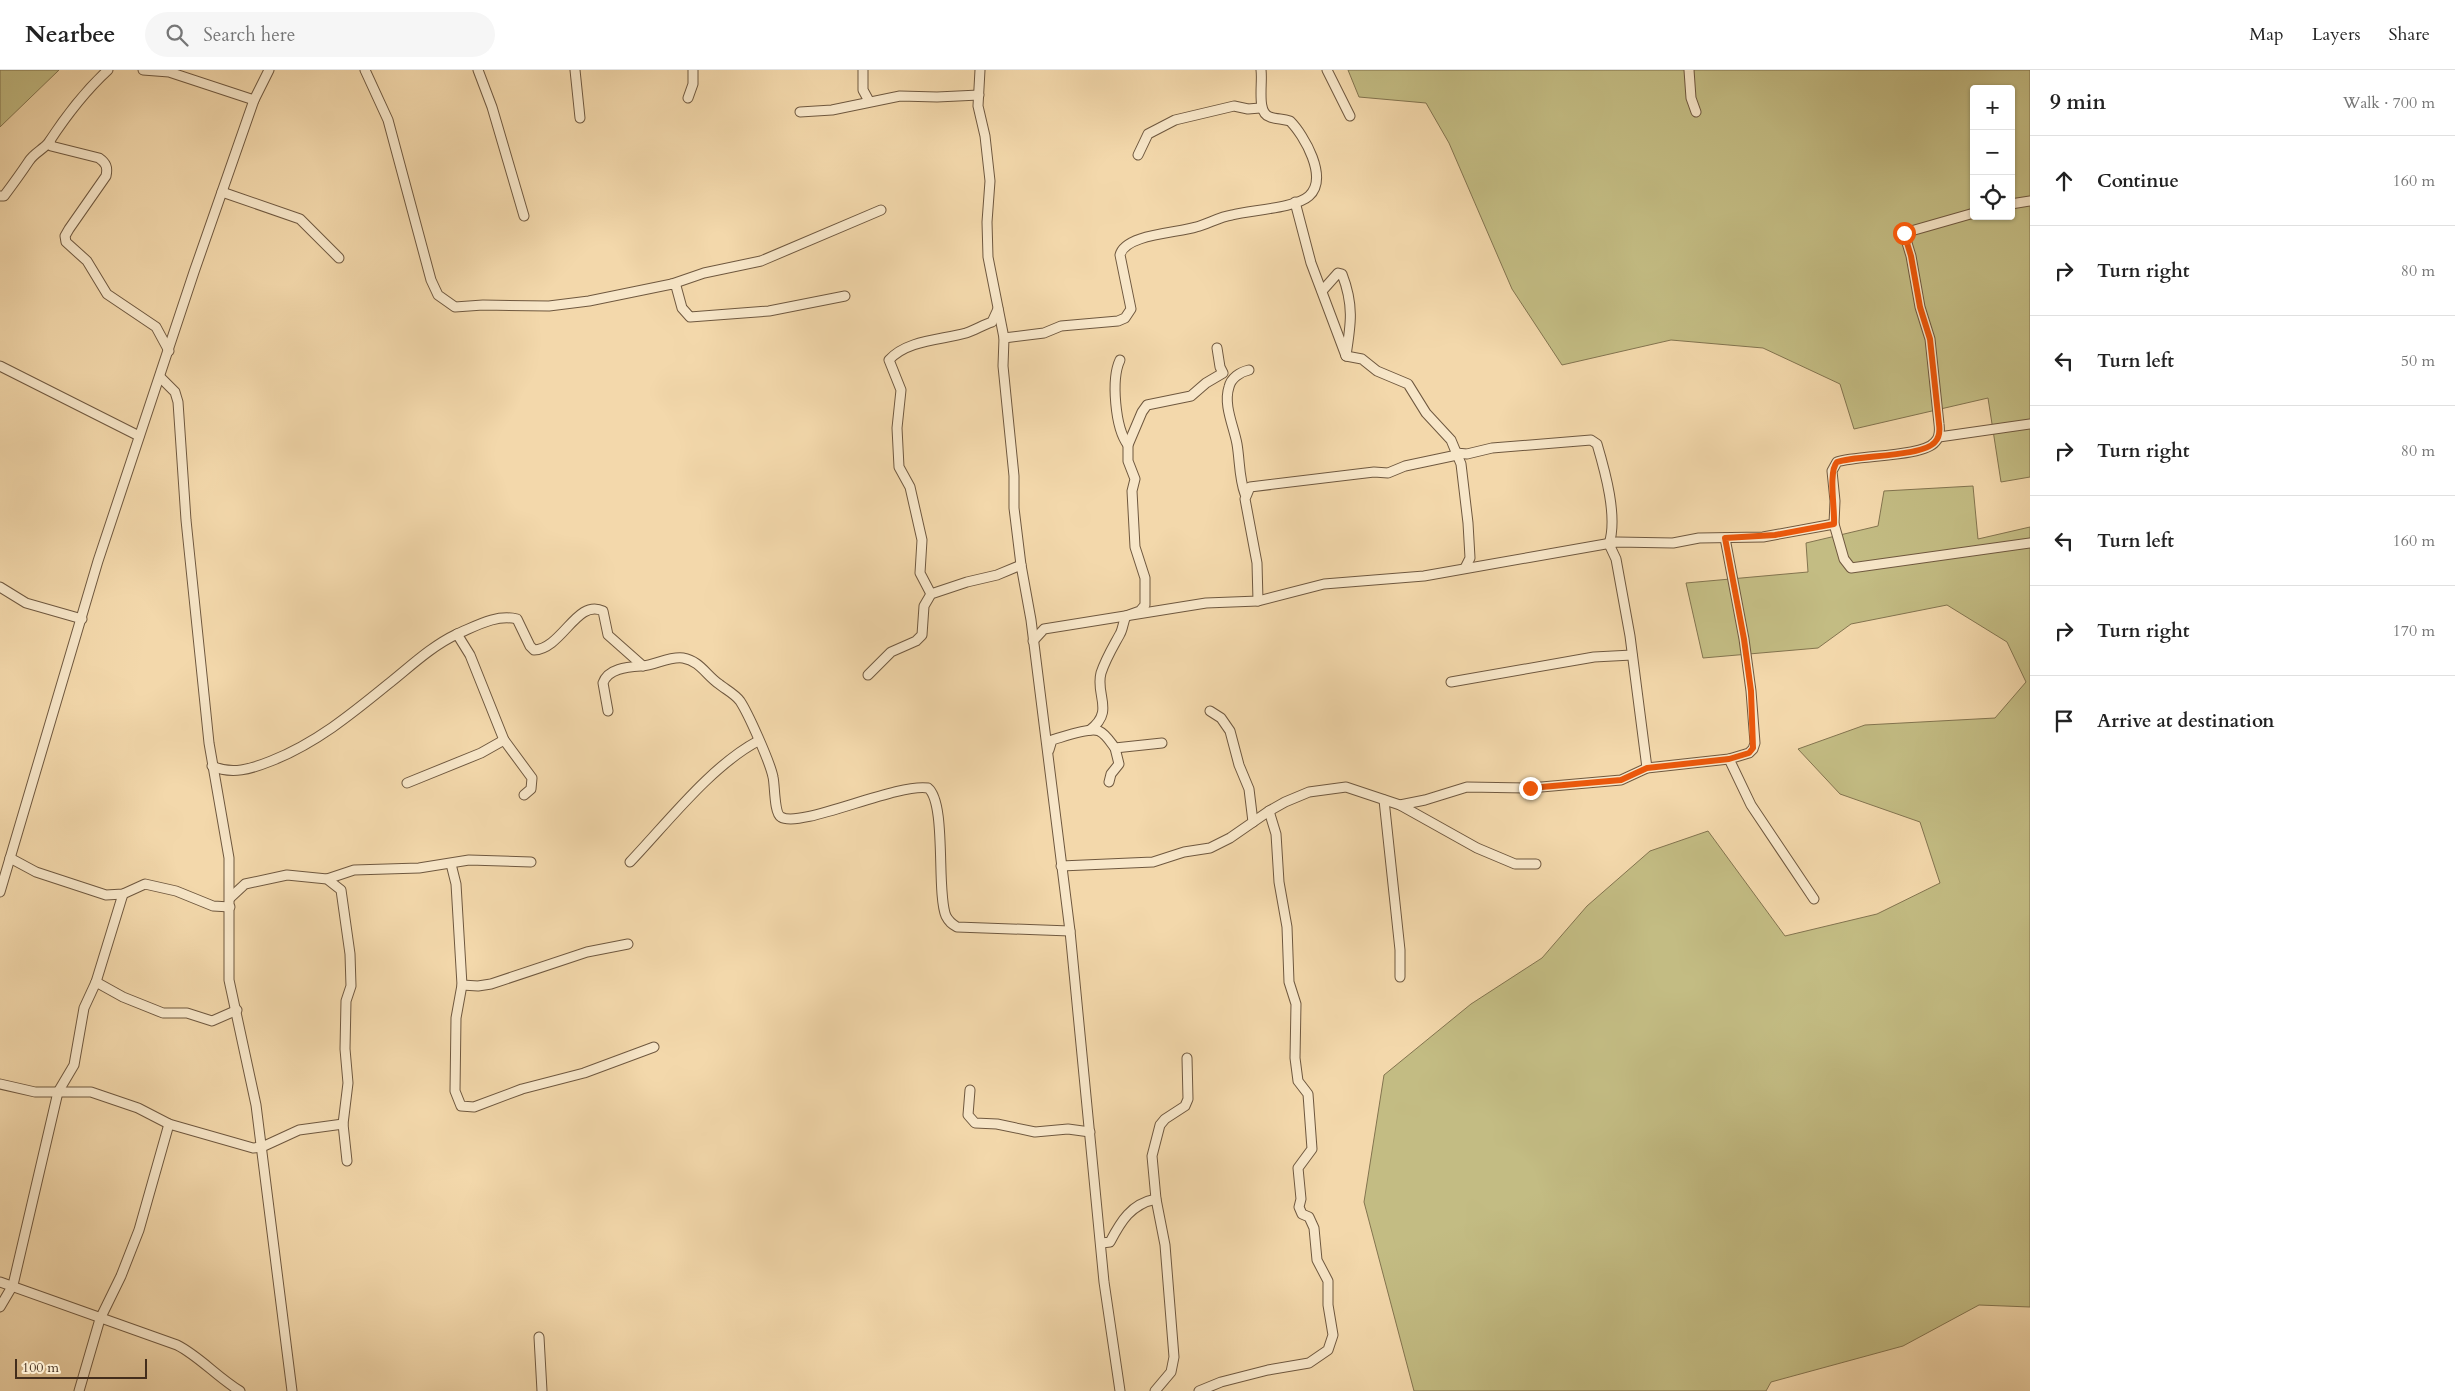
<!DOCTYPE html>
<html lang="en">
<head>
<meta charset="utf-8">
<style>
  :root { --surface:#fff; --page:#f6f6f6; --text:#222; --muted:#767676; --line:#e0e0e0 }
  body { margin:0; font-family:Cardo,serif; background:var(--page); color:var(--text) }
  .controls { position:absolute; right:15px; top:15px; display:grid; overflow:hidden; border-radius:5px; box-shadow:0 1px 4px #0004 }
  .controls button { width:45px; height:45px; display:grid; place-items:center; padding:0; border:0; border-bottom:1px solid var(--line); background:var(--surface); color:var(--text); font:25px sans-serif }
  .scale { position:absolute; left:15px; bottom:12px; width:132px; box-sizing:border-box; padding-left:5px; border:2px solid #432d1b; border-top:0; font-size:14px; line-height:18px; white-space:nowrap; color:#432d1b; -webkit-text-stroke:4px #f7e6c8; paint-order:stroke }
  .stop { position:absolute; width:15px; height:15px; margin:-11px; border:4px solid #ea580c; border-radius:50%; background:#fff }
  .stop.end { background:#ea580c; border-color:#fff; box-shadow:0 1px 5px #0008 }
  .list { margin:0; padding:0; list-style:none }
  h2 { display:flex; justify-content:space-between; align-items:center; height:65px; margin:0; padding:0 20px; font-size:21px }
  h2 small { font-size:16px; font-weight:400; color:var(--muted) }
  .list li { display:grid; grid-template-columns:32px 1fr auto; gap:15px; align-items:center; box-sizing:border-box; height:90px; padding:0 20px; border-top:1px solid var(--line) }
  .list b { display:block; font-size:19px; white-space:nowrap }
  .list em { font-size:16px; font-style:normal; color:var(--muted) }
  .icon { flex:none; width:28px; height:28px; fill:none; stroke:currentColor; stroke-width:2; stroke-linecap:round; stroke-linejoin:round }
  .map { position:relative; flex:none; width:2030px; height:1321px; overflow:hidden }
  header { display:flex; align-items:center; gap:30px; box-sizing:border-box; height:70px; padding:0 25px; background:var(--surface); border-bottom:1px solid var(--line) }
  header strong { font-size:24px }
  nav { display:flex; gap:28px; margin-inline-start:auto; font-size:18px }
  .search { width:350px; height:45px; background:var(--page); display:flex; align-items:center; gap:12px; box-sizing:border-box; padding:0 18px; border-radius:28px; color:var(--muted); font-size:19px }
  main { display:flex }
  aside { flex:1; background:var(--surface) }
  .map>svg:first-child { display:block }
</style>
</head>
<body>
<header>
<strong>Nearbee</strong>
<div class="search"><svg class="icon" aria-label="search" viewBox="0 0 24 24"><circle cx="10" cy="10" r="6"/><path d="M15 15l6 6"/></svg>Search here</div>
<nav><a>Map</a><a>Layers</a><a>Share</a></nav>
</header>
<main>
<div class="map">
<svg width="2030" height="1321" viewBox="0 0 2030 1321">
  <rect width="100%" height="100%" fill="#f3d8ab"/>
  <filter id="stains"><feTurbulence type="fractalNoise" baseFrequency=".004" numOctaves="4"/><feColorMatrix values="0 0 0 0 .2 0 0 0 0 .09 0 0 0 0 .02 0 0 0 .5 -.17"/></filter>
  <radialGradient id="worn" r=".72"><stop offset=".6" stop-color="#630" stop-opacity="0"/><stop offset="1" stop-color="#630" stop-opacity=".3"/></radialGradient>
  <g fill="#c3bc83" stroke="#83744f" fill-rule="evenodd">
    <polygon points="0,0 59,0 0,57"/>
    <path d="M 1348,0 L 2030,0 L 2030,407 L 2001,412 L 1988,328 L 1854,359 L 1840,314 L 1763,278 L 1671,270 L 1562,295 L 1512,219 L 1449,73 L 1426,33 L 1359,27 ZM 1974,19 L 2011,19 L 2011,146 L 1974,146 Z"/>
    <polygon points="1973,416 1978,469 2030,457 2030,1237 1979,1235 1903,1276 1771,1312 1766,1321 1414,1321 1364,1132 1384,1005 1471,934 1542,888 1587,836 1650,781 1708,761 1785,866 1877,844 1940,813 1920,752 1840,724 1798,679 1865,655 1995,648 2026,612 2007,572 1947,535 1851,554 1818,578 1703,588 1686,513 1808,502 1806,473 1878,456 1884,421"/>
  </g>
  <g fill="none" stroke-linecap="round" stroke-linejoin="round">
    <defs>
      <g id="minor">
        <polyline points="143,0 169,2 254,30"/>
        <polyline points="365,0 388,50 431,210 438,225 455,237 483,235 549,236 589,231 672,214 676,216 682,238 690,247 769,241 845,226"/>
        <polyline points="478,0 492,37 524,146"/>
        <polyline points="575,0 580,48"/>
        <polyline points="863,0 863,20 869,31"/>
        <polyline points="980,0 978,36 985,66 990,111 987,152 988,187 1004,268 1003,296 1014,406 1014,438 1021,495 1031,550 1070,861 1104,1212 1120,1321"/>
        <polyline points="1327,0 1350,46"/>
        <polyline points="1689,0 1691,28 1696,42"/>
        <polyline points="688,28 693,14 693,0"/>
        <polyline points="800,42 832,40 900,26 937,27 979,25"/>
        <path d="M 50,71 L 51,76 L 99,88 C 106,93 108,97 106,106 L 69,159 L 65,166 L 66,172 L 87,191 L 107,224 L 156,257 L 169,281"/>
        <polyline points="1138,85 1148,64 1175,50 1234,36 1248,39 1260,38"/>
        <polyline points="222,122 300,149 339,188"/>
        <path d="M 0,126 L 4,126 C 13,114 21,103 29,91 C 34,83 44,79 49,72 C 66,46 84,22 108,0"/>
        <polyline points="1295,132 1311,193 1346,286"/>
        <polyline points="2011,134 2030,131"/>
        <path d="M 1974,143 L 1904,163 L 1911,186 L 1920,237 L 1930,269 L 1939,354 C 1940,361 1940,367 1935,372 C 1923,387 1858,385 1837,392 L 1832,401 L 1835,431 L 1834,454 L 1844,489 L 1851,498 L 2030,473"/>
        <polyline points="672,214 704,203 761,191 881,140"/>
        <path d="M 1322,221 L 1338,203 L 1342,204 C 1354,235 1351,254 1346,285"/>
        <path d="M 1004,268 L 1044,263 L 1061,256 L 1118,251 L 1125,248 L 1131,239 L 1120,185 C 1125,164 1178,163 1196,157 C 1208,154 1219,147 1232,145 C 1251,140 1296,138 1309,126 C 1329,108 1304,65 1290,51 C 1283,49 1276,49 1270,47 C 1256,43 1263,13 1261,0"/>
        <polyline points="1346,286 1362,289 1377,301 1408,314 1426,343 1451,370 1461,394 1468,453 1470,488 1465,498"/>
        <path d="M 1120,290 C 1111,309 1115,358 1128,375"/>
        <polyline points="0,296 139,366"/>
        <polyline points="160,307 175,322 178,332 186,450 209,673 229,788 229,910 256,1035 292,1321"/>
        <polyline points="1939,367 2030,354"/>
        <path d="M 1456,383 L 1467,384 L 1492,378 L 1591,370 L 1597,374 C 1605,401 1618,447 1609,474 L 1616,489 L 1630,566 L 1647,698"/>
        <path d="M 1245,424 C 1239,408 1240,392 1237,374 C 1234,357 1223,335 1229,317 C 1231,308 1240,302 1249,300"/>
        <polyline points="0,517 26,533 82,549"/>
        <path d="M 931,524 L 920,503 L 922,470 L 910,417 L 899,397 L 897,358 L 901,320 L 889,290 C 907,270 941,270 966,263 C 975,260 983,255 992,252 L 998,239"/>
        <polyline points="1258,531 1257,493 1245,429 1250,417 1374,402 1388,403 1405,396 1457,385"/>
        <path d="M 457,564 C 476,556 496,544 517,549 L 530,576 L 534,580 C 562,579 577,528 603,541 L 608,565 L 643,596"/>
        <polyline points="1033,571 1044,559 1206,533 1258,531 1324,514 1424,506 1617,472 1673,473 1699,468 1763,467 1834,454"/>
        <polyline points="868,605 891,582 916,571 922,565 924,536 931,524 967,512 997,505 1021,495"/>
        <polyline points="1451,612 1594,587 1632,585"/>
        <path d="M 608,641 L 603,613 C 608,598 628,597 642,596 C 655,595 670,586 683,588 C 700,591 706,605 719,614 C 725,619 735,624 740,631 C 748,643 770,692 773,707 C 775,715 774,743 781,747 C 800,759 896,713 928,718 C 947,733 936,823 946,846 C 949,852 952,854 957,857 L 1070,861"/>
        <polyline points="1210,641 1221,648 1230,661 1239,695 1249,719 1253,752"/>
        <path d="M 1090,660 C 1115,641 1095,625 1101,603 C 1106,588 1113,577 1120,564 C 1123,559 1123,552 1126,546 L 1140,541 L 1145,535 L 1145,508 L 1135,477 L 1132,421 L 1135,409 L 1128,391 L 1128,375 L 1142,342 L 1147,335 L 1191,326 L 1206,313 L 1223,303 L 1220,297 L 1217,278"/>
        <path d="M 1049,680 L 1052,670 C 1063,667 1090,657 1099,661 C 1106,664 1111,673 1115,678 L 1162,673"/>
        <polyline points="1729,689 1751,735 1814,829"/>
        <path d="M 212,696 C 232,705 251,699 271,691 C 317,673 354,642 392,611 C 413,594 432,576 457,564 L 470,585 L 504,670 L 532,708 L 531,719 L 524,725"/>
        <polyline points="1109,712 1111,704 1119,694 1115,678"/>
        <polyline points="407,713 481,683 504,670"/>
        <polyline points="1384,730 1400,880 1400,907"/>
        <polyline points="1400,735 1425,730 1467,717 1530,718 1621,710 1647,698 1729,689 1749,683 1753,679 1755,673 1751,621 1744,569 1725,468"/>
        <polyline points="10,788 36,802 106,825 123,824 145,814 176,821 213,836 230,837"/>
        <path d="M 630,792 C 668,752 711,696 758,671"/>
        <polyline points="451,794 456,814 462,915 456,948 455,1021 461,1036 474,1037 522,1019 584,1003 654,977"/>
        <polyline points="1061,796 1153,792 1184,782 1210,778 1230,768 1269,741 1285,732 1309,722 1346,717 1400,735 1477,778 1515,794 1536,794"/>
        <polyline points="327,809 354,800 419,798 469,790 531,792"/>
        <polyline points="0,822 98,491 194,202 254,30 269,0"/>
        <polyline points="230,828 245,814 287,805 327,809 341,820 350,884 351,916 346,931 345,979 348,1013 343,1054 347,1091"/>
        <polyline points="96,912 123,927 163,943 187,943 212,951 237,940"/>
        <polyline points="462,915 478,916 491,914 587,882 628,874"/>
        <polyline points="0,1014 35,1022 91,1022 138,1038 169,1054 253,1078 262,1077 299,1060 343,1054"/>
        <polyline points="970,1020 968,1045 975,1053 997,1054 1035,1062 1068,1059 1090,1062"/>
        <path d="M 1102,1173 L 1110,1172 C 1121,1151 1131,1134 1156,1129"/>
        <path d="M 0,1212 L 177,1275 C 199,1286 217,1307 240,1321"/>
        <polyline points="0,1237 13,1215 58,1022 74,995 84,938 96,912 123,824"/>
        <polyline points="539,1267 542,1321"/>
        <polyline points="79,1321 100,1249 121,1206 139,1160 169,1054"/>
        <polyline points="1155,1321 1171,1302 1174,1287 1165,1175 1156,1129 1152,1086 1160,1055 1165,1049 1185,1036 1188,1029 1187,988"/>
        <polyline points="1199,1321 1221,1312 1268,1300 1309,1293 1328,1280 1333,1265 1328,1235 1328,1211 1317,1190 1314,1158 1309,1147 1302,1144 1299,1137 1301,1129 1298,1098 1312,1079 1308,1024 1298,1011 1295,988 1296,934 1289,912 1287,857 1279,812 1276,764 1269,741"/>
      </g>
    </defs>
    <use href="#minor" stroke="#6f583f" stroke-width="11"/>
    <use href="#minor" stroke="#f7e6c8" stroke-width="9"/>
  </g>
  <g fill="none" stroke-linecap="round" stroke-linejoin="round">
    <path stroke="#ea580c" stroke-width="6" d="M 1530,718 L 1621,710 L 1647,698 L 1729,689 L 1749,683 L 1753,678 L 1751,621 L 1744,569 L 1725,468 L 1775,465 L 1834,454 C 1835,439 1828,402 1837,392 C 1858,385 1923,387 1935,372 C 1940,367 1940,361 1939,354 L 1930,269 L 1920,237 L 1911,186 L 1904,163"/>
  </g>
  <rect width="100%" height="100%" filter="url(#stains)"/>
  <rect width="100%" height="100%" fill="url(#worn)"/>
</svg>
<div class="controls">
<button>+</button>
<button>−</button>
<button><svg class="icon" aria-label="locate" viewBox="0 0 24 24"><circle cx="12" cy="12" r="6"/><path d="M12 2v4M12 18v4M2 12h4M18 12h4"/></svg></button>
</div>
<div class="scale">100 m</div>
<div class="stop" style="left:1904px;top:163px"></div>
<div class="stop end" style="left:1530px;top:718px"></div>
</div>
<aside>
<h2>9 min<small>Walk · 700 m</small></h2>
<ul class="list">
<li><svg class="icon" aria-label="ahead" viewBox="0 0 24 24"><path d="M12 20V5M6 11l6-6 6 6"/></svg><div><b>Continue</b></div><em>160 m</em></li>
<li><svg class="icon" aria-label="right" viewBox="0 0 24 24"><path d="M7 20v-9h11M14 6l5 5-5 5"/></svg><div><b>Turn right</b></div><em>80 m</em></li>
<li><svg class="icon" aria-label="left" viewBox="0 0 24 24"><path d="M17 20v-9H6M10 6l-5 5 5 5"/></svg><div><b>Turn left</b></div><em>50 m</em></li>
<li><svg class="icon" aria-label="right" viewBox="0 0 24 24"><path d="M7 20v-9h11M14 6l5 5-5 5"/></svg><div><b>Turn right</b></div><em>80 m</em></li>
<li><svg class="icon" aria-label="left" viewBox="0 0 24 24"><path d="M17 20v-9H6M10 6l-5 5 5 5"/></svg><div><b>Turn left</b></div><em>160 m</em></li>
<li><svg class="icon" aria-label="right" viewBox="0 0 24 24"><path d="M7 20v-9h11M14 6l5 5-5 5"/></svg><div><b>Turn right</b></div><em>170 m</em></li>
<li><svg class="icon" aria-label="arrive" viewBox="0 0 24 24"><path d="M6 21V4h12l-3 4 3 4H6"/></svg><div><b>Arrive at destination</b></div></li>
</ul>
</aside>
</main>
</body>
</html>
